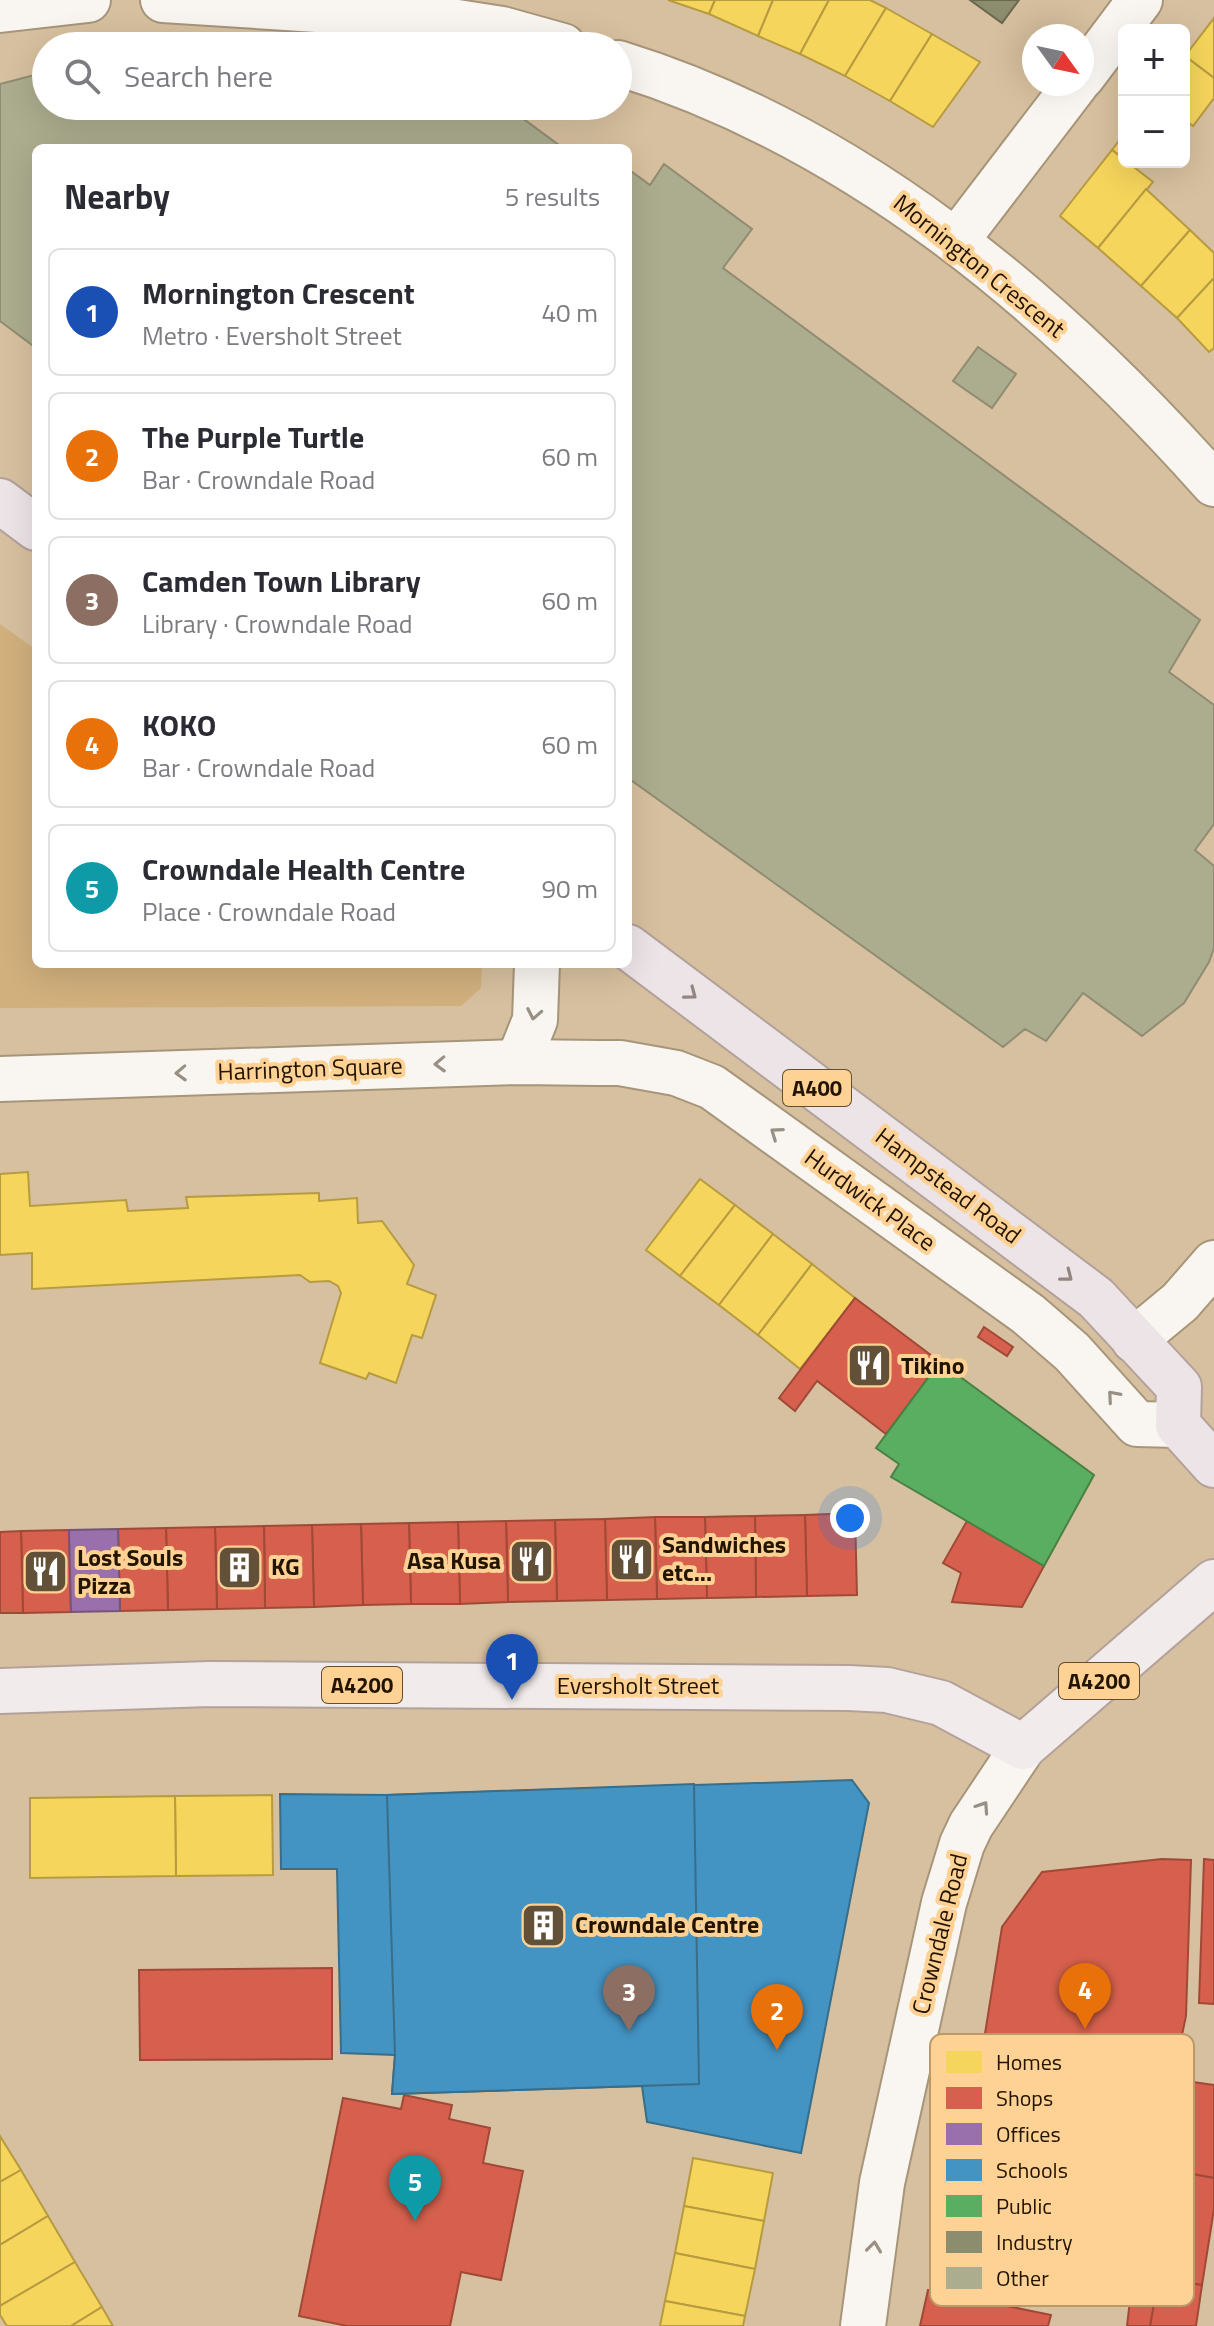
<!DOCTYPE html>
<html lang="en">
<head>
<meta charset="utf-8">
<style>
  :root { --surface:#fff; --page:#f7f7f7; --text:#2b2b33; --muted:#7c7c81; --line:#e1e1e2; --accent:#0f766e }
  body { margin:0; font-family:"Titillium Web",sans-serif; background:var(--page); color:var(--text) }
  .controls { position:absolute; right:24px; top:24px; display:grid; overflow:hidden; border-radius:12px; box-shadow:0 8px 32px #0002 }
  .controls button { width:72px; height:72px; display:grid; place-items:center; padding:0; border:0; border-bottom:2px solid var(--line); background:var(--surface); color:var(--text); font:40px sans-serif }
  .compass { position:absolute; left:1022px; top:24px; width:72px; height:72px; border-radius:50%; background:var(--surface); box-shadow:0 8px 32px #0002; rotate:123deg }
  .you { position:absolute; left:850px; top:1518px; width:28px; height:28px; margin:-20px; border:6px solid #fff; border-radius:50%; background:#1a73e8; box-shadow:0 0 0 12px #1a73e833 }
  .badge { display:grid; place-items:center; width:52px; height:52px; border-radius:50%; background:var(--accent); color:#fff; font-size:26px; font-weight:700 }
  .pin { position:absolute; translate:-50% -66px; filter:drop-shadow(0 2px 4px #0008) }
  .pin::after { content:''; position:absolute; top:42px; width:28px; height:24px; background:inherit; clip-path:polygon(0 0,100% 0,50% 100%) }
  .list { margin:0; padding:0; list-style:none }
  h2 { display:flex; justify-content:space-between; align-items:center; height:104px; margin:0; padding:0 32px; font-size:34px }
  h2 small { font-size:26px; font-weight:400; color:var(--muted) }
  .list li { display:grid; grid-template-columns:52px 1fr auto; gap:24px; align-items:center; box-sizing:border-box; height:128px; margin:0 16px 16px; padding:0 16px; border:2px solid var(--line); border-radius:12px }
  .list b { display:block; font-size:30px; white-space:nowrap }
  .list p { margin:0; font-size:26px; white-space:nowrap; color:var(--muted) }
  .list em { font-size:26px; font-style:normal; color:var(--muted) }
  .icon { flex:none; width:44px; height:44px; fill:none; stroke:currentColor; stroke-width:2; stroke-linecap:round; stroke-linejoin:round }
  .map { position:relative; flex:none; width:1214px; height:2326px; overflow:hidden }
  .search { position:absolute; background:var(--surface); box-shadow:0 8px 32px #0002; left:32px; top:32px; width:600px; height:88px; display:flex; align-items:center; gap:20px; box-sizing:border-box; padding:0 28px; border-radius:44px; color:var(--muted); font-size:30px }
  .panel { position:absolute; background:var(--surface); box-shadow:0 8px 32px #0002; left:32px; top:144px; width:600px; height:824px; border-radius:12px }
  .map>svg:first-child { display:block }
</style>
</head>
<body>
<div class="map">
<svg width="1214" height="2326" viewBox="0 0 1214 2326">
  <rect width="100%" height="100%" fill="#d7c09f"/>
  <polygon fill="#d1b07d" points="0,624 36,650 36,964 482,964 481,988 461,1006 0,1008"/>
  <g fill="#f6d55c" stroke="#b79b40" stroke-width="2">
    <polygon points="668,0 715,0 709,14"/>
    <polygon points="715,0 773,0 758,36 709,14"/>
    <polygon points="773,0 829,0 800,54 758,36"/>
    <polygon points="829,0 870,0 886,8 845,76 800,54"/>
    <polygon points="886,8 932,34 890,101 845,76"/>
    <polygon points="1214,18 1214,78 1185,56"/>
    <polygon points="932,34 980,62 933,127 890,101"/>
    <polygon points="1185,56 1214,78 1214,98 1193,126 1184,119"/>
    <polygon points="1124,134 1124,159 1112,150"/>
    <polygon points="1112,150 1153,182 1098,248 1060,216"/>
    <polygon points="1146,189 1190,230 1141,286 1098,248"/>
    <polygon points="1190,230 1214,253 1214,278 1177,318 1141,286"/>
    <polygon points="1214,278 1214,348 1209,352 1177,318"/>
    <polygon points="28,1172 30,1206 126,1200 128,1211 188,1208 186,1197 319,1193 319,1201 357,1198 358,1223 382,1221 414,1265 407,1284 436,1295 422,1338 412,1335 396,1383 369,1373 366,1379 320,1363 341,1293 338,1286 329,1281 310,1282 300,1275 32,1289 32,1253 0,1255 0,1174"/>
    <polygon points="700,1179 735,1205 680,1276 646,1250"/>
    <polygon points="735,1205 773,1234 719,1305 680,1276"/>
    <polygon points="773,1234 812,1264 758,1335 719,1305"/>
    <polygon points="812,1264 855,1298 800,1369 758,1335"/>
    <polygon points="755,1516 756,1597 707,1598 705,1517"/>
    <polygon points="272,1795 273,1875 176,1876 175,1796"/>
    <polygon points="175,1796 176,1876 30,1878 30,1798"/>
    <polygon points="0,2136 21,2170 0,2182"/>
    <polygon points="693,2158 773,2173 764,2221 684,2206"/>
    <polygon points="21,2170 48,2216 0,2245 0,2182"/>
    <polygon points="684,2206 764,2221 755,2269 675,2253"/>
    <polygon points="48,2216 75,2262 0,2306 0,2245"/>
    <polygon points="675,2253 755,2269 745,2316 665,2301"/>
    <polygon points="75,2262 102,2307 71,2326 7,2326 0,2315 0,2306"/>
    <polygon points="665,2301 745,2316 743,2326 660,2326"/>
    <polygon points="102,2307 113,2326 71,2326"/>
  </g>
  <g fill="#d6604d" stroke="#a04936" stroke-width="2">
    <polygon points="855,1298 940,1362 886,1434 817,1381 795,1411 779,1398"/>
    <polygon points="984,1327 1013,1347 1007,1356 978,1337"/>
    <polygon points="855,1513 857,1595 807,1596 805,1515"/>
    <polygon points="805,1515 807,1596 756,1597 755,1516"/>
    <polygon points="755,1516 756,1597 707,1598 705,1517"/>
    <polygon points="655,1517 705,1517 707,1598 657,1599"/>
    <polygon points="655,1517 657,1599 607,1600 605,1519"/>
    <polygon points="605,1519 607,1600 557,1601 555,1520"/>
    <polygon points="555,1520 557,1601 508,1602 506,1521"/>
    <polygon points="506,1521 508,1602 460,1604 458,1522"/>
    <polygon points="967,1521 1044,1566 1022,1607 952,1602 961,1573 943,1563"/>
    <polygon points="458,1522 460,1604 411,1604 409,1523"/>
    <polygon points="409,1523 411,1604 363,1605 361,1524"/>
    <polygon points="361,1524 363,1605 314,1607 312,1525"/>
    <polygon points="312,1525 314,1607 265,1608 264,1526"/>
    <polygon points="264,1526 265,1608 217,1609 215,1527"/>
    <polygon points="215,1527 217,1609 168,1610 166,1528"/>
    <polygon points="166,1528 168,1610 120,1611 118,1529"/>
    <polygon points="69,1530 71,1612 23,1613 21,1531"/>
    <polygon points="21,1531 23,1613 0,1613 0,1532"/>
    <polygon points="1162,1859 1191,1860 1186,2016 1149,2191 965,2159 1002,1927 1042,1872"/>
    <polygon points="1204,1859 1214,1860 1214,2004 1199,2003"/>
    <polygon points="332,1968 332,2059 140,2060 139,1970"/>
    <polygon points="1193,2082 1214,2085 1214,2178 1181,2172"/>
    <polygon points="404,2095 452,2105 449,2119 490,2128 483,2163 523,2171 501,2280 461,2272 450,2326 347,2326 299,2316 343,2098 401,2109"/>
    <polygon points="1181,2172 1214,2178 1214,2209 1202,2285 1157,2278"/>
    <polygon points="1157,2278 1202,2285 1196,2326 1150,2326"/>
    <polygon points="928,2290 1051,2315 1048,2326 920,2326"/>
    <polygon points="1130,2300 1154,2304 1150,2326 1127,2326"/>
  </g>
  <polygon fill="#9970ab" stroke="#765478" stroke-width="2" points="118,1529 120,1611 71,1612 69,1530"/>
  <g fill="#4393c3" stroke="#396d88" stroke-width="2">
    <polygon points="852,1780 869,1803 801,2153 647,2122 642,2086 392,2094 395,2055 341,2053 337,1869 281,1869 280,1794 387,1795"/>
    <polygon points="694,1784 699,2084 392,2094 395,2055 387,1795"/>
  </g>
  <polygon fill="#5aae61" stroke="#4a8044" stroke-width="2" points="940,1362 1094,1475 1044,1566 891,1477 899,1464 876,1448"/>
  <polygon fill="#8c8c6e" stroke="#6c684d" stroke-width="2" points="970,0 1019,0 1002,23"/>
  <g fill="#acad8e" stroke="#908c73" stroke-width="2">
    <polygon points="46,72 46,106 506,106 563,148 36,148 36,348 0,321 0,84"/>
    <polygon points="664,164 752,229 723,268 1200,620 1169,672 1214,705 1214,824 1195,850 1214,866 1214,948 1209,962 1184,1003 1142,1036 1083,993 1046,1041 1025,1029 1003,1047 628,778 628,169 650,185"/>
    <polygon points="978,347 1016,374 992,408 953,381"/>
  </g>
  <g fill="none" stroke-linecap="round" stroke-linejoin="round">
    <defs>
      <g id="street">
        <polyline points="163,0 425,17 502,29 563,46"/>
        <polyline points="0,10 88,0"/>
        <path d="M 618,63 C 855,136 1052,302 1214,484"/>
        <polyline points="1082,77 1140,0"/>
        <polyline points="956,241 1076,84"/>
        <polyline points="1134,1340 1180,1302 1214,1263"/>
      </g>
      <g id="secondary">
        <polyline points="518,1062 535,1020 537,964"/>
        <polyline points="0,1079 518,1062 598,1063 620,1063 676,1073 712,1087 1028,1314 1072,1352 1137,1424 1178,1425"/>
        <polyline points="863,2326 882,2183 944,1903 962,1844 971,1825 1023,1747"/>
      </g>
      <polyline id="primary" points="0,1691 210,1684 849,1688 887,1690 941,1703 1023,1747 1214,1582"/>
      <g id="highway">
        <polyline points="0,501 36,528"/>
        <polyline points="628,947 1096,1298 1179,1387 1178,1425 1214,1465"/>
      </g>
    </defs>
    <use href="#street" stroke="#a7957a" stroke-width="48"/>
    <use href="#secondary" stroke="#a7957a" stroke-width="48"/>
    <use href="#primary" stroke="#b3a19a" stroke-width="48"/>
    <use href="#highway" stroke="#b3a19a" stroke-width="48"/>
    <use href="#street" stroke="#f9f6f1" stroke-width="44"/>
    <use href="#secondary" stroke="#f9f6f1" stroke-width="44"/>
    <use href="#primary" stroke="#f2ebeb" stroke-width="44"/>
    <use href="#highway" stroke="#ede4e7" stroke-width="44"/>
  </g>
  <defs><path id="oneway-chevron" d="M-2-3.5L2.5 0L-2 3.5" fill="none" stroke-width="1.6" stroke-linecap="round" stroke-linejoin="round" transform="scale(2)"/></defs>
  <g stroke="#92867f">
    <use href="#oneway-chevron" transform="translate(691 994) rotate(37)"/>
    <use href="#oneway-chevron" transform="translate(1067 1276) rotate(38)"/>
  </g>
  <g stroke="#999085">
    <use href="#oneway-chevron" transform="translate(534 1014) rotate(101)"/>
    <use href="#oneway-chevron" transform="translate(440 1064) rotate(178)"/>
    <use href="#oneway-chevron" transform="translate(181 1073) rotate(178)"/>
    <use href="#oneway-chevron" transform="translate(776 1133) rotate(-145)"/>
    <use href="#oneway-chevron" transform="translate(1113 1396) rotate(-131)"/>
    <use href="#oneway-chevron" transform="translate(983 1807) rotate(-56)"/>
    <use href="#oneway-chevron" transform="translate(874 2247) rotate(-83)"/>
  </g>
  <defs>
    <symbol id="restaurant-square" viewBox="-11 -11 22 22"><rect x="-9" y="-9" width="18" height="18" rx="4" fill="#625038" stroke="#fdd294"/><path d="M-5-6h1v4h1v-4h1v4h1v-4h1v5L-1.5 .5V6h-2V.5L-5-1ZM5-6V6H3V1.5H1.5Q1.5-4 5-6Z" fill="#fff"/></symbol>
    <symbol id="building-square" viewBox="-11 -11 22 22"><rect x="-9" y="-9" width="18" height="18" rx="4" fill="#625038" stroke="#fdd294"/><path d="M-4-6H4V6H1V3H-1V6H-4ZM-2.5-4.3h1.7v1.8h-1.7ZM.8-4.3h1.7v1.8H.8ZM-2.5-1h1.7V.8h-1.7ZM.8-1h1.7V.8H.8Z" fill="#fff"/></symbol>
  </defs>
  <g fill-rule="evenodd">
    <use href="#restaurant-square" x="844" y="1340" width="51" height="51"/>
    <use href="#restaurant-square" x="606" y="1534" width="51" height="51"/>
    <use href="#restaurant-square" x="506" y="1536" width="51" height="51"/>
    <use href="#building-square" x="214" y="1542" width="51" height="51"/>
    <use href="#restaurant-square" x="20" y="1546" width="51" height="51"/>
    <use href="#building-square" x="518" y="1900" width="51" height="51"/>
  </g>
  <g text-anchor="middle" stroke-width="8" stroke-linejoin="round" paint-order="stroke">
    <g fill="#fdd294" stroke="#644d2c" stroke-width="2">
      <rect x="783" y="1070" width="68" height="36" rx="6"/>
      <rect x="1059" y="1663" width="80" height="36" rx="6"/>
      <rect x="322" y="1667" width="80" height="36" rx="6"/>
    </g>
    <g font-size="22" font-weight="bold" fill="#231400">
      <text x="817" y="1096">A400</text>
      <text x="1099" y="1689">A4200</text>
      <text x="362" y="1693">A4200</text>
    </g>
    <g font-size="24" fill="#231400" stroke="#fdd294">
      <text transform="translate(979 266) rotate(39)" y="8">Mornington Crescent</text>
      <text transform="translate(310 1069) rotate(-2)" y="8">Harrington Square</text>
      <text transform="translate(948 1186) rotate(37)" y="8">Hampstead Road</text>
      <text transform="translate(870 1200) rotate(36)" y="8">Hurdwick Place</text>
      <text x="638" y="1694">Eversholt Street</text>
      <text transform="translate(940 1934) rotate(-76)" y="8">Crowndale Road</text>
    </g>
    <g font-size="24" font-weight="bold" fill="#231400" stroke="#fdd294" text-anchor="start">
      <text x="901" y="1374">Tikino</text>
      <text x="662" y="1553">Sandwiches<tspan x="662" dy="28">etc...</tspan></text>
      <text x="77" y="1566">Lost Souls<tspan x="77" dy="28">Pizza</tspan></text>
      <text x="501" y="1569" text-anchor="end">Asa Kusa</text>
      <text x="271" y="1575">KG</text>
      <text x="575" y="1933">Crowndale Centre</text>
    </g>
  </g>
  <rect x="930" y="2034" width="264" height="272" rx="12" fill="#fdd294" stroke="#bc9968" stroke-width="2"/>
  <rect x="946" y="2051" width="36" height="22" fill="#f6d55c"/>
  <rect x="946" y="2087" width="36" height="22" fill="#d6604d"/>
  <rect x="946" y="2123" width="36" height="22" fill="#9970ab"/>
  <rect x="946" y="2159" width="36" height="22" fill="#4393c3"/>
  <rect x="946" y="2195" width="36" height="22" fill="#5aae61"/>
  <rect x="946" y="2231" width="36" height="22" fill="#8c8c6e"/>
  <rect x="946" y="2267" width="36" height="22" fill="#acad8e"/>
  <g font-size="22" fill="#231400">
    <text x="996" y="2070">Homes</text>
    <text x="996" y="2106">Shops</text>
    <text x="996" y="2142">Offices</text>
    <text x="996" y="2178">Schools</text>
    <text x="996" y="2214">Public</text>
    <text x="996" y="2250">Industry</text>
    <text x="996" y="2286">Other</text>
  </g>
</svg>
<div class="controls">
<button>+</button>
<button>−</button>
</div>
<svg class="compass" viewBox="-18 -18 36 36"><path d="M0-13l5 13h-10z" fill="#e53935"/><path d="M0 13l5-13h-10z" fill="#7c7c81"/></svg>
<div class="you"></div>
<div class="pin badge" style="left:512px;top:1700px;background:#1a4fb4">1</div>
<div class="pin badge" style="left:777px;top:2050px;background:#e8710a">2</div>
<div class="pin badge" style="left:629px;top:2031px;background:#8d6e63">3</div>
<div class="pin badge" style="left:1085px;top:2029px;background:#e8710a">4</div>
<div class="pin badge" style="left:415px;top:2221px;background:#0f9aa8">5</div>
<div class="search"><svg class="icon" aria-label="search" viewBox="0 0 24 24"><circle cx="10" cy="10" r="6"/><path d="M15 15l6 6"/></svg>Search here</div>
<section class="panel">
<h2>Nearby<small>5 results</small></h2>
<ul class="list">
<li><span class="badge" style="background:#1a4fb4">1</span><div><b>Mornington Crescent</b><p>Metro · Eversholt Street</p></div><em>40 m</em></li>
<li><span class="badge" style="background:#e8710a">2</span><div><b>The Purple Turtle</b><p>Bar · Crowndale Road</p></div><em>60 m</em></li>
<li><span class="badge" style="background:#8d6e63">3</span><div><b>Camden Town Library</b><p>Library · Crowndale Road</p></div><em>60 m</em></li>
<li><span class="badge" style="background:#e8710a">4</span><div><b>KOKO</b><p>Bar · Crowndale Road</p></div><em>60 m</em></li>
<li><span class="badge" style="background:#0f9aa8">5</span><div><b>Crowndale Health Centre</b><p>Place · Crowndale Road</p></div><em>90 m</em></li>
</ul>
</section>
</div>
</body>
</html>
